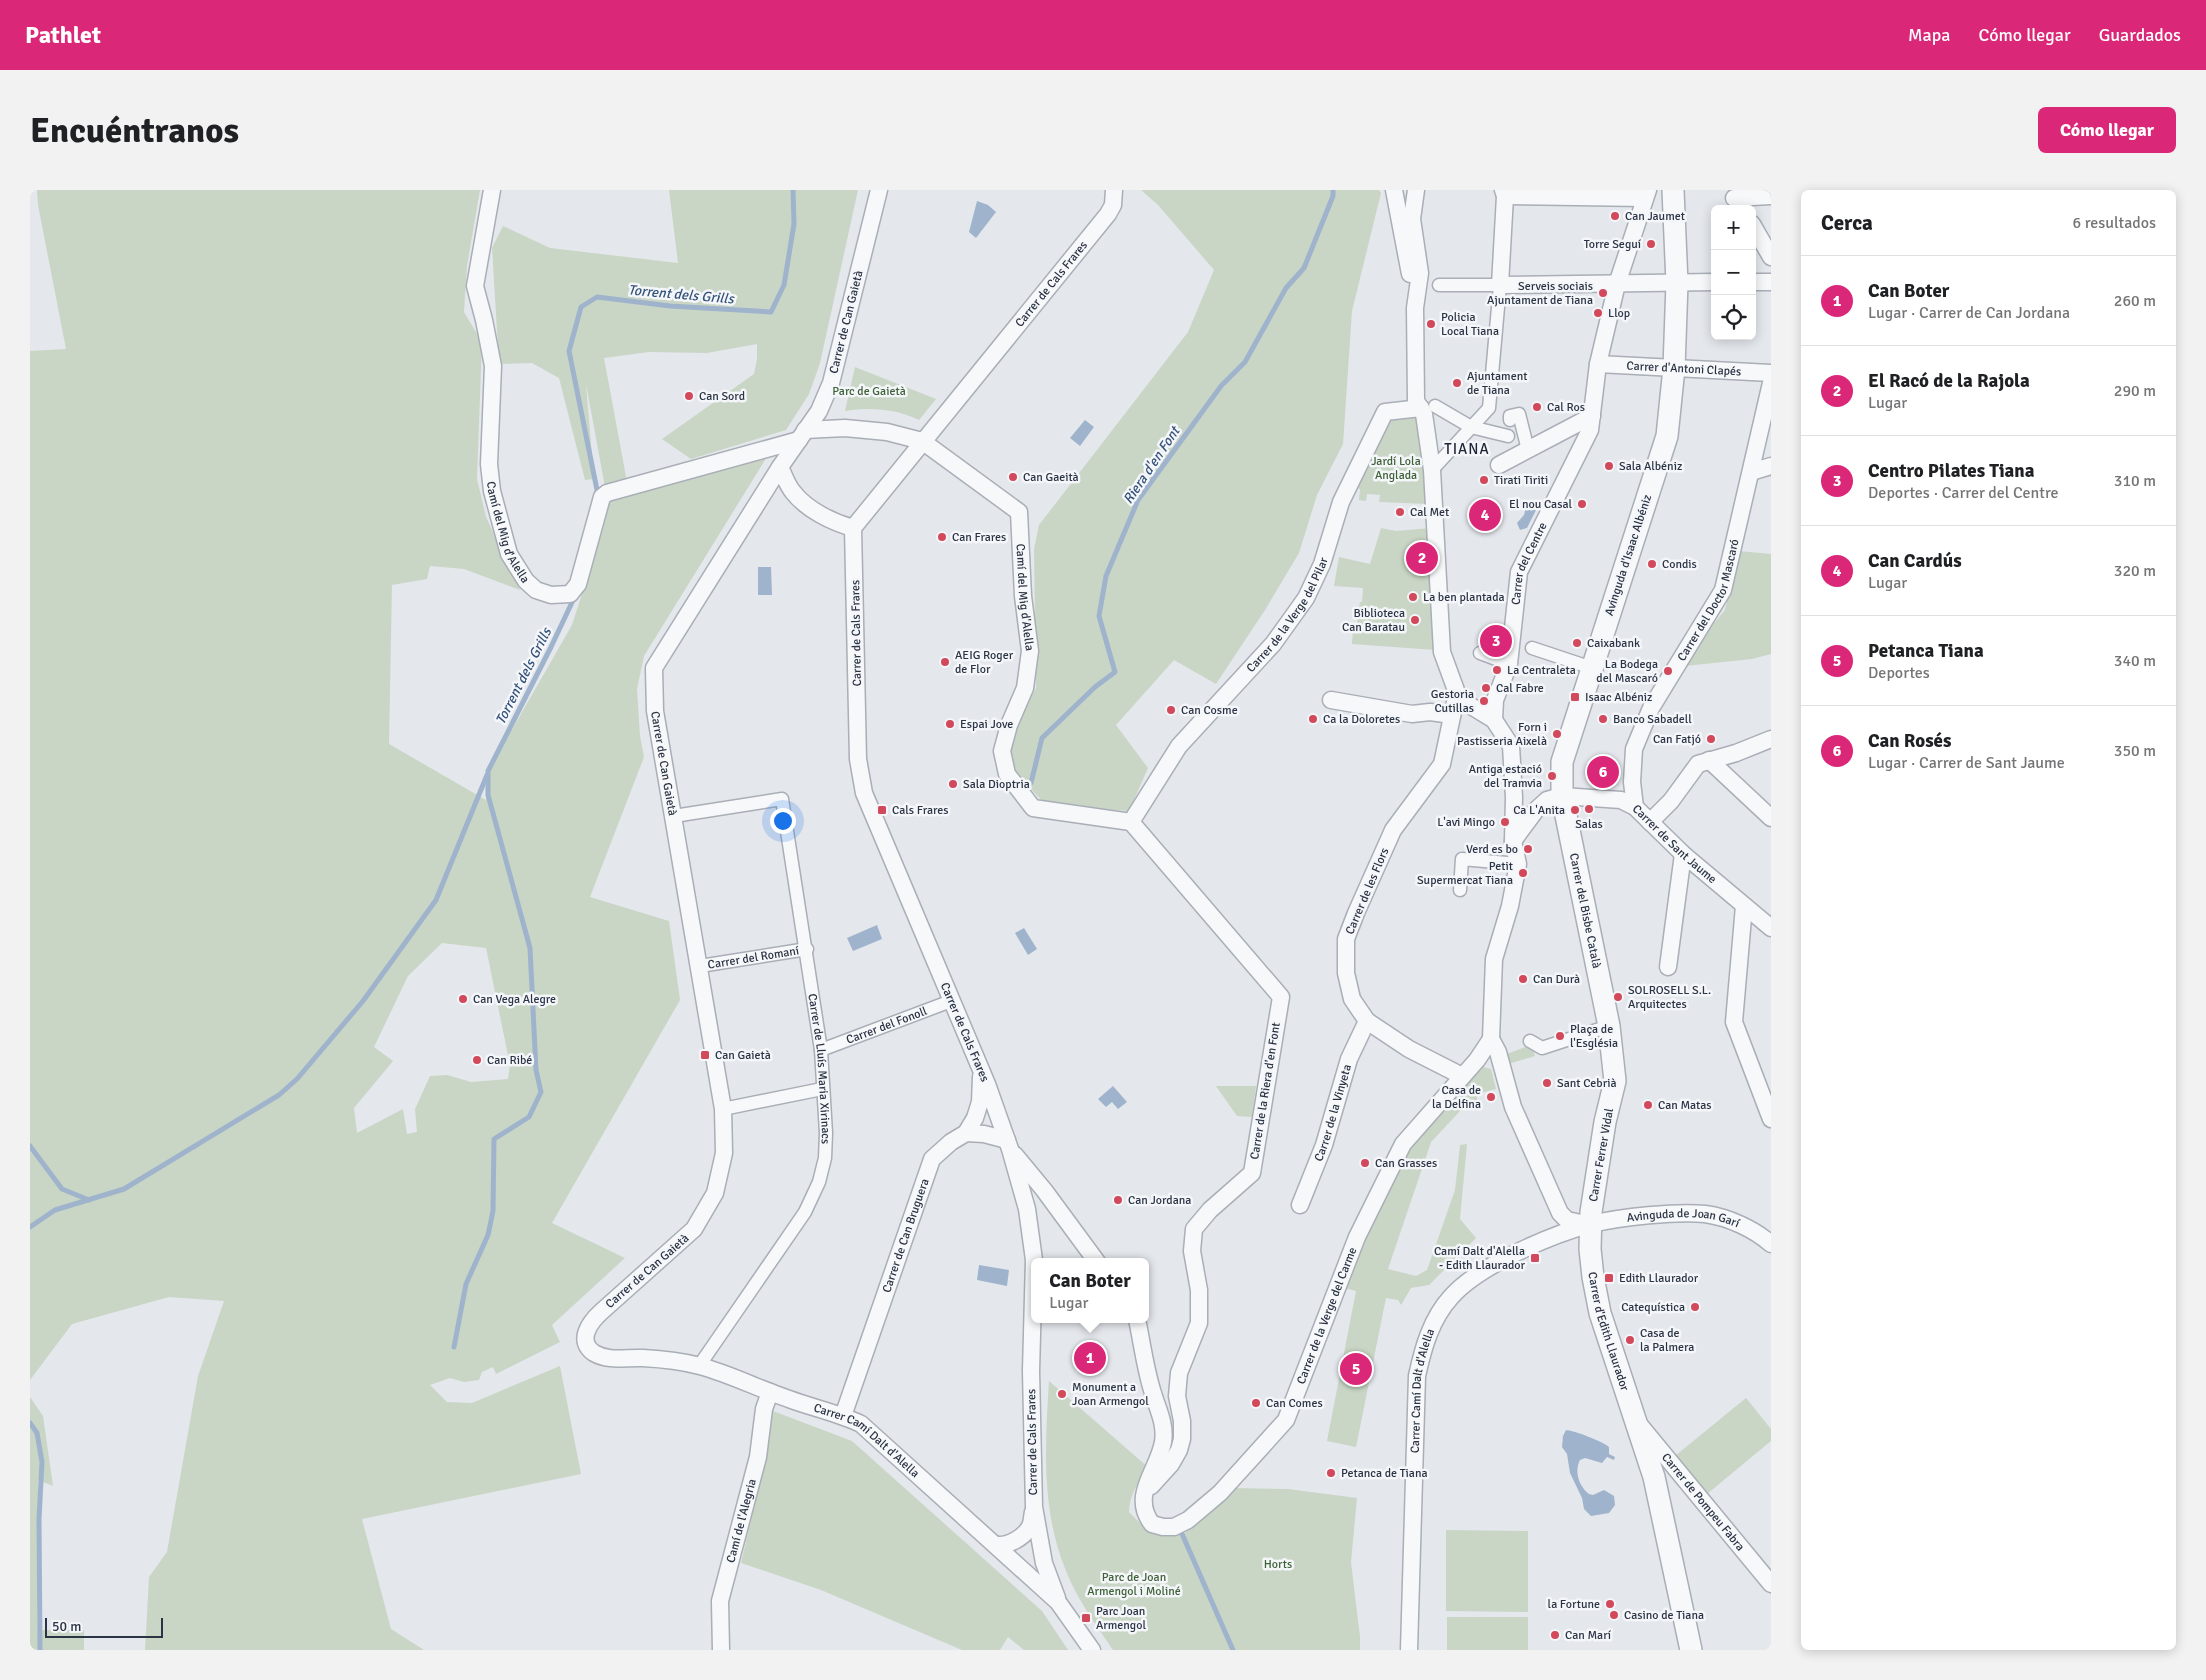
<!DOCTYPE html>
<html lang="es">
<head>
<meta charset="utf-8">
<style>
  :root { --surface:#fff; --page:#f2f2f2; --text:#202124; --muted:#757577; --line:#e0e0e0; --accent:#db2777 }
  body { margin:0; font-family:Signika,sans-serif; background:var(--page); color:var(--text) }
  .controls { position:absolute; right:15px; top:15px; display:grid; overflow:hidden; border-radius:8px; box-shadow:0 2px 12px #0003 }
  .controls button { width:45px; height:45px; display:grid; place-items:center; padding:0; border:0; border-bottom:1px solid var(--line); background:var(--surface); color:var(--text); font:25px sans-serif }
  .scale { position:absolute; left:15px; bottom:12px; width:118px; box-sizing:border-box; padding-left:5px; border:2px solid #2b3445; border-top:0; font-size:14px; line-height:18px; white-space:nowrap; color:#2b3445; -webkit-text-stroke:4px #f4f6f9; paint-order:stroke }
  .you { position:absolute; left:752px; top:630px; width:18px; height:18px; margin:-12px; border:4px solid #fff; border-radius:50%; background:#1a73e8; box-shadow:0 0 0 8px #1a73e833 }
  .badge { display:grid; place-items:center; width:32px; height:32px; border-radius:50%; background:var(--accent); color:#fff; font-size:16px; font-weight:700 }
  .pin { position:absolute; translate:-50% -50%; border:2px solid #fff; box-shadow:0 1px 5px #0006 }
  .popup { position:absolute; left:1001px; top:1068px; width:118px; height:65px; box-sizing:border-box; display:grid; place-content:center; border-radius:8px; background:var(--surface); filter:drop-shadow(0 1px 4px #0005); font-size:16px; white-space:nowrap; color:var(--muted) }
  .popup b { font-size:19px; color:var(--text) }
  .popup::after { content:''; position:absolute; left:50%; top:100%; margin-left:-10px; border:10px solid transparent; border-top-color:var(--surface) }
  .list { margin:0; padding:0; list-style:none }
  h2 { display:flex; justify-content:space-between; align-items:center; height:65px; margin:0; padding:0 20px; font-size:21px }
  h2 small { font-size:16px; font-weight:400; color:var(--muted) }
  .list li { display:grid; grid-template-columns:32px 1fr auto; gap:15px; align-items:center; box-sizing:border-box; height:90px; padding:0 20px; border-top:1px solid var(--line) }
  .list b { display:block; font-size:19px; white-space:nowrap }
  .list p { margin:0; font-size:16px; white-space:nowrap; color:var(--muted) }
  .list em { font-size:16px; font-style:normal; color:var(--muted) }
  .icon { flex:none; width:28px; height:28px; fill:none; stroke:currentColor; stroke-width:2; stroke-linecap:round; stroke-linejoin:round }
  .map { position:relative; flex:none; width:1741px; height:1460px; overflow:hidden; border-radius:8px }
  header { display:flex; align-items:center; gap:30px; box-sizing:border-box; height:70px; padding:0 25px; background:var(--accent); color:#fff }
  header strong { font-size:24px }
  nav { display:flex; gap:28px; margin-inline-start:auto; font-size:18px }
  .intro { display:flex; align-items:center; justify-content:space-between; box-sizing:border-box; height:120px; padding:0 30px }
  h1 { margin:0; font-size:35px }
  .button { padding:12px 22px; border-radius:8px; background:var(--accent); color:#fff; font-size:18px; font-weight:700 }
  main { display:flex; gap:30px; padding:0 30px }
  aside { flex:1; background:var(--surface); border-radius:8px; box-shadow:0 2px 12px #0003 }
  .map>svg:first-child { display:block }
</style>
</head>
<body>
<header>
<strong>Pathlet</strong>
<nav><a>Mapa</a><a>Cómo llegar</a><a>Guardados</a></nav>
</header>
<div class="intro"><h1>Encuéntranos</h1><a class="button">Cómo llegar</a></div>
<main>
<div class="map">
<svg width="1741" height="1460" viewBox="0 0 1741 1460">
  <rect width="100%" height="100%" fill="#e4e7ec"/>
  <g fill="#c9d6c5" fill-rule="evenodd">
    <path d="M 7,0 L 450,0 L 437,76 L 434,122 L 452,152 L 447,289 L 456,327 L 490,400 L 434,379 L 400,376 L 397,389 L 362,395 L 359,554 L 456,610 L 456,593 L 460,578 L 542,435 L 575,332 L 578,309 L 740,262 L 614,466 L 607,499 L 610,546 L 614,567 L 560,707 L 639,731 L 650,810 L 522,1033 L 595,1068 L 522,1135 L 530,1152 L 466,1184 L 463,1177 L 452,1182 L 449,1190 L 434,1192 L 420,1188 L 400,1195 L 417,1212 L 442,1213 L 530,1176 L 551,1284 L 332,1329 L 361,1439 L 394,1460 L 115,1460 L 119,1387 L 137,1362 L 168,1186 L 194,1111 L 139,1107 L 42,1134 L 0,1190 L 0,161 L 36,159 L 8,15 ZM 412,753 L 456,758 L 480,875 L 478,889 L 441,892 L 417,885 L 400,886 L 385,919 L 387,942 L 377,944 L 373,919 L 327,943 L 324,918 L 363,871 L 344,857 L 378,786 Z"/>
    <polygon points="639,0 828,0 790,173 779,204 756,240 661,269 632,249 724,184 727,169 727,154 677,163 619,162 574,168 597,292 575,297 556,194 564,289 555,290 529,188 502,173 469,174 462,58 473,36 520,58 648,73"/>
    <polygon points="1111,0 1349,0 1351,3 1322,121 1313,254 1287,305 1269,363 1235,420 1186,494 1144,470 1086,535 1118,578 1099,621 1016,615 988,585 979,564 992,524 1006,498 1004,359 1009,335 1158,142 1184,80 1128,15"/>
    <path d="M 825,177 L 906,209 L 889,230 C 865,219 842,217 815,221 Z"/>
    <polygon points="1387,223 1399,314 1349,312 1350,305 1337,304 1336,311 1329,310 1330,299 1322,296 1357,227"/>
    <polygon points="1351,338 1366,341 1401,338 1405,460 1322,454 1323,440 1326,440 1330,412 1332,412 1333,398 1304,396 1309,367 1340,374"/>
    <polygon points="1709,361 1741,364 1741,464 1722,469 1655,476 1675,444 1695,420"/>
    <polygon points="1501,855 1505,866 1478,874 1474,865"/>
    <polygon points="1453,877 1461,879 1466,899 1446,904 1449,917 1430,921 1401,952 1358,1079 1386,1086 1397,1080 1425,1000 1430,955 1437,954 1430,1029 1446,1048 1399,1095 1381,1098 1371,1115 1368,1110 1356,1108 1326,1257 1297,1251 1326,1101 1314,1098 1343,1029 1382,954 1424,904"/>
    <polygon points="1186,896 1226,896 1222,927 1207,926"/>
    <path d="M 1019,1191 L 1119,1278 C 1108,1292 1100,1303 1099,1322 L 1118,1341 L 1138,1345 L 1155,1343 L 1206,1298 L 1258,1299 L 1327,1308 L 1321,1372 L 1330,1447 L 1330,1460 L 1083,1460 C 1066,1435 1047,1409 1036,1381 C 1011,1321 1015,1254 1019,1191 Z"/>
    <polygon points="0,1207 13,1226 23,1296 8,1290 7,1440 54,1440 54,1460 0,1460"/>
    <polygon points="1716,1208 1741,1239 1741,1251 1677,1304 1645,1266"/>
    <polygon points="743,1221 822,1251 1012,1421 1038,1460 994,1460 978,1447 970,1460 932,1460 791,1400 711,1373 734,1274"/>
    <polygon points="1416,1340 1498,1341 1498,1422 1416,1421"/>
    <rect x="1417" y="1427" width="81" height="33"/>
  </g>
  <g fill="#9fb4cc">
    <polygon points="947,11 958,15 966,22 946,48 939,42"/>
    <polygon points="1055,230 1064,237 1050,256 1040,248"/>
    <polygon points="1502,314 1506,320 1497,338 1490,340 1487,333 1494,325 1496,317"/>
    <polygon points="728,377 741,377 742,405 728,405"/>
    <polygon points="847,735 852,749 823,761 817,748"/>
    <polygon points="994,738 1007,759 998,765 985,743"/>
    <polygon points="1083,896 1097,912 1088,919 1082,912 1076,917 1068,909"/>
    <polygon points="949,1075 979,1080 977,1096 947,1090"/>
    <path d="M 1536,1240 C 1543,1240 1574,1252 1579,1257 L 1579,1264 L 1585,1267 L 1584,1270 L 1577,1267 L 1572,1273 L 1555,1268 L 1550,1270 C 1544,1282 1549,1296 1559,1304 L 1563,1305 L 1574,1300 L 1584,1306 L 1585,1315 L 1579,1323 L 1561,1326 L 1554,1319 L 1552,1308 L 1540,1283 L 1537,1264 L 1532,1257 L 1533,1246 Z"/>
  </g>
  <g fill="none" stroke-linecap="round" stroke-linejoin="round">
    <g stroke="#9fb4cc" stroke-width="5">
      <polyline points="568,305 539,161 551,117 567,107 640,116 741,122 754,95 764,34 763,0"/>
      <polyline points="1001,593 1012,548 1065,497 1085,482 1069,426 1076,386 1108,310 1191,196 1215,172 1256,98 1274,78 1303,6 1303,0"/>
      <polyline points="0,956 32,999 59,1010"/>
      <polyline points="0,1037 25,1020 94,999 249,905 267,889 333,811 406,710 457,585"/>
      <polyline points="424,1157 436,1094 458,1045 463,1021 464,949 499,927 511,902 506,880 500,758 458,605 458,581 521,457 545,406"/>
      <polyline points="0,1233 7,1243 12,1272 9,1329 10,1460"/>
      <polyline points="1149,1337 1203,1460"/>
    </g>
    <defs>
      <g id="pedestrian">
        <polyline points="1405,216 1441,237 1478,246"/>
        <polyline points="1480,230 1480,226 1489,224 1498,260"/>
        <polyline points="1402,280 1459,218 1470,95 1409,95"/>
        <polyline points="1502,458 1562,478"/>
        <polyline points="1450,463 1479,474"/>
        <path id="s1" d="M 644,626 L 752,609 L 791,860 L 796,943 L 795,968 L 789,992 L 775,1022 L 669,1176"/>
        <polyline points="1430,700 1432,669 1488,674"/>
        <path id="s2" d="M 670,776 L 777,759"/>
        <polyline points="1500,851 1512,858 1573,838"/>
        <path id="s3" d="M 791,860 L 921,811"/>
        <polyline points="693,919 792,899"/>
      </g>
      <g id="minor">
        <path id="s4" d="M 462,0 L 445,96 L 454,130 L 463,176 L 459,274 L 462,301 L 479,364 L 496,391 L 506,400 L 521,405 L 540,404 L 548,394 L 572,307 L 577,303 L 769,250"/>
        <path id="s5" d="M 849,0 L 801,193 L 789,221 L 750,277 L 624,478 L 625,521 L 693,919 L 694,963 L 685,1003 L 664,1039 L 571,1122 C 560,1132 546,1151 564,1163 C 579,1172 596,1167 613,1168 C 632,1169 651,1171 670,1176 C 700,1184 729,1199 759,1209 C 783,1218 808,1223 831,1234 L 1028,1412 L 1062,1460"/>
        <polyline points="1364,0 1380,84"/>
        <polyline points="1386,0 1382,29 1390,83 1385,118 1386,211 1394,224 1402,280 1412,462 1427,503 1441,516 1464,530 1481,556 1484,607 1483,651 1488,674 1480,716 1464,769 1461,849"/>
        <polyline points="1473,0 1475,6 1470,95 1685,92"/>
        <polyline points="1475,6 1615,8"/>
        <polyline points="1704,8 1741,6"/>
        <polyline points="1722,34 1741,67"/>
        <polyline points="1722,92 1741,92"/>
        <path id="s6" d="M 1568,174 L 1741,183"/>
        <path id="s7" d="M 775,240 L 815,238 L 857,242 L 892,251 L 989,322 L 993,406 L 1000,461 L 995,498 L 979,535 L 972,561 L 977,584 L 1003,618 L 1101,632"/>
        <polyline points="1469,275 1562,226"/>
        <path d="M 750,277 C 754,285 757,295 763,302 C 777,320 802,332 823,338"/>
        <polyline points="1721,282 1741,276"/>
        <polyline points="1427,503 1412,574 1363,640 1326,723 1316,749 1316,783 1322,809 1337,831 1379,859 1432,886"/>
        <polyline points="1301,510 1382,524 1400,522 1422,525"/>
        <path id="s8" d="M 1464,530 L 1465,510 L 1479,474 L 1489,382 L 1560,240 L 1568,174 L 1587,94 L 1618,0"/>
        <polyline points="1679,570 1741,628"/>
        <path id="s9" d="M 1605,617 L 1602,592 L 1604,559 L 1621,518 L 1693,400 L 1741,193"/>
        <polyline points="1101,632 1251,807 1222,983 1180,1020 1164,1039 1162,1061 1169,1100 1169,1133 1149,1183 1147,1206 1152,1231 1152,1249 1149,1260 1141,1274 1121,1296"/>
        <path id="s10" d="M 1101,632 L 1149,556 L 1243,454 L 1276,408 L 1292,374 L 1311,312 L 1355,222 L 1391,218"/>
        <polyline points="1620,632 1641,611 1668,574 1706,563 1741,549"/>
        <path id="s11" d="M 1483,651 L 1506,620 L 1517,610 L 1532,606 L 1591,610 L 1605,617 L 1653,664 L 1741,738"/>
        <polyline points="1714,716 1704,832 1741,929"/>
        <polyline points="1638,777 1653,664"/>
        <polyline points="1461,849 1468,862 1483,917 1530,1023 1537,1030 1560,1035"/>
        <polyline points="936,943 954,944 977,950"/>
        <polyline points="985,965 1014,1000 1067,1072"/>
        <path id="s12" d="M 1270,1015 L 1294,955 L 1319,869 L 1337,831"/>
        <path id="s13" d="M 1107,1129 C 1112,1153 1115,1177 1122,1200 C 1127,1218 1136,1233 1133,1252 C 1128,1281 1100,1305 1122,1334 L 1133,1337 L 1144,1337 L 1158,1330 L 1190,1303 L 1256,1230 L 1327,1047 L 1373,954 L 1447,870 L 1461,849"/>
        <path id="s14" d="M 813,1226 L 902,969 L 921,952 L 936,943 L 945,928 L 950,912 L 951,887"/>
        <path id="s15" d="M 1609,1234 L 1741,1394"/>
        <path d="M 967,1355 C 978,1356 993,1348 999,1338 C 1002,1334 1002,1326 1003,1322"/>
        <path id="s16" d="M 1027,1408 L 1014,1373 L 1004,1317 L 1001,1181 L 1004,1070 L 997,1019 L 980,959 L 957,894 L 834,603 L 828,569 L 823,338 L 1078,24 L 1083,15 L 1084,0"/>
        <path id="s17" d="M 691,1460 L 690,1411 L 728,1267 L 734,1219 L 740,1202"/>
        <path id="s18" d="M 1379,1460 L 1387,1186 C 1393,1158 1401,1129 1421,1107 C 1448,1076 1522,1044 1562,1034 C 1590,1027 1647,1021 1675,1024 C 1698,1027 1724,1039 1741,1054"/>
      </g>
      <g id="tertiary">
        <path id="s19" d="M 1643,0 L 1647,93 L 1644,178 L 1637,246 L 1532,572 L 1532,606 L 1579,836 L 1585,891 L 1575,932 L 1561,1022 L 1560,1059 L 1563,1087 L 1570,1123 L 1624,1287 L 1661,1460"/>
      </g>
    </defs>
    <use href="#pedestrian" stroke="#a9aeb7" stroke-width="15"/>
    <use href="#minor" stroke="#a9aeb7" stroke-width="19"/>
    <use href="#tertiary" stroke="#a9aeb7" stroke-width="24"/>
    <use href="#pedestrian" stroke="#f7f8fa" stroke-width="12"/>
    <use href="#minor" stroke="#f7f8fa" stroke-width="16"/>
    <use href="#tertiary" stroke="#f7f8fa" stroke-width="21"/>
  </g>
  <g fill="#d1495b" stroke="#f4f6f9" stroke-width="2">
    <circle cx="1585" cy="26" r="5"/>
    <circle cx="1621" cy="54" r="5"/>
    <circle cx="1573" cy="103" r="5"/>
    <circle cx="1568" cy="123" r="5"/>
    <circle cx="1401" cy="134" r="5"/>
    <circle cx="1427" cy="193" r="5"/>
    <circle cx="659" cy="206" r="5"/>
    <circle cx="1507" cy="217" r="5"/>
    <circle cx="1579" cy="276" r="5"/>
    <circle cx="983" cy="287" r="5"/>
    <circle cx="1454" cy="290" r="5"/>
    <circle cx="1552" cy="314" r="5"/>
    <circle cx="1370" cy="322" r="5"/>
    <circle cx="912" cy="347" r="5"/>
    <circle cx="1622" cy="374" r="5"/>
    <circle cx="1383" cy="407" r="5"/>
    <circle cx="1385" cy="430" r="5"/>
    <circle cx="1547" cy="453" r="5"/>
    <circle cx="915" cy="472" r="5"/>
    <circle cx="1467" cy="480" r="5"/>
    <circle cx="1638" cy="481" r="5"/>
    <circle cx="1456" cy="498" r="5"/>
    <rect x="1540" y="502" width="10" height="10" rx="2.5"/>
    <circle cx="1454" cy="511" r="5"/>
    <circle cx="1141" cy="520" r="5"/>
    <circle cx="1283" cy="529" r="5"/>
    <circle cx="1573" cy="529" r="5"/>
    <circle cx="920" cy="534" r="5"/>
    <circle cx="1527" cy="544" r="5"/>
    <circle cx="1681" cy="549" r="5"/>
    <circle cx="1522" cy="586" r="5"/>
    <circle cx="923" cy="594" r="5"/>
    <circle cx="1559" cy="619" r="5"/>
    <rect x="847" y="615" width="10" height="10" rx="2.5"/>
    <circle cx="1545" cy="620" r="5"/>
    <circle cx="1475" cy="632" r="5"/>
    <circle cx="1498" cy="659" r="5"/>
    <circle cx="1493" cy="683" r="5"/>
    <circle cx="1493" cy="789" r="5"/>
    <circle cx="1588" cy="807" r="5"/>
    <circle cx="433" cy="809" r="5"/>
    <circle cx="1530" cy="846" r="5"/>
    <rect x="670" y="860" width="10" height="10" rx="2.5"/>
    <circle cx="447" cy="870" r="5"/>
    <circle cx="1517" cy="893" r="5"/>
    <circle cx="1461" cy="907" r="5"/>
    <circle cx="1618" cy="915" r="5"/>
    <circle cx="1335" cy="973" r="5"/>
    <circle cx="1088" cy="1010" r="5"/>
    <rect x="1500" y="1063" width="10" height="10" rx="2.5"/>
    <rect x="1574" y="1083" width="10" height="10" rx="2.5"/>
    <circle cx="1665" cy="1117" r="5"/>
    <circle cx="1600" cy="1150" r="5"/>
    <circle cx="1032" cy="1204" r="5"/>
    <circle cx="1226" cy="1213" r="5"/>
    <circle cx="1301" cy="1283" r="5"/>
    <circle cx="1580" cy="1414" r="5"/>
    <circle cx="1584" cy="1425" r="5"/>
    <rect x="1051" y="1423" width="10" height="10" rx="2.5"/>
    <circle cx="1525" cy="1445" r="5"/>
  </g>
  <g text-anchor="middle" stroke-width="5" stroke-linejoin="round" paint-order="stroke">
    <g font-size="12" fill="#2b3445" stroke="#f4f6f9" text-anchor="start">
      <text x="1595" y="30">Can Jaumet</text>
      <text x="1611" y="58" text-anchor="end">Torre Seguí</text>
      <text x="1563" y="100" text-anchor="end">Serveis sociais<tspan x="1563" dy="14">Ajuntament de Tiana</tspan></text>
      <text x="1578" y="127">Llop</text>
      <text x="1411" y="131">Policia<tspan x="1411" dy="14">Local Tiana</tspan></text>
      <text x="1437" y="190">Ajuntament<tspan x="1437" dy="14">de Tiana</tspan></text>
      <text x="669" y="210">Can Sord</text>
      <text x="1517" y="221">Cal Ros</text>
      <text x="1589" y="280">Sala Albéniz</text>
      <text x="993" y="291">Can Gaeità</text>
      <text x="1464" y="294">Tirati Tiriti</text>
      <text x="1542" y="318" text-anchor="end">El nou Casal</text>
      <text x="1380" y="326">Cal Met</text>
      <text x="922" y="351">Can Frares</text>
      <text x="1632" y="378">Condis</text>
      <text x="1393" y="411">La ben plantada</text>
      <text x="1375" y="427" text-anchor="end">Biblioteca<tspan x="1375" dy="14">Can Baratau</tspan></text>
      <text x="1557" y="457">Caixabank</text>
      <text x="925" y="469">AEIG Roger<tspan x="925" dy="14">de Flor</tspan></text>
      <text x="1628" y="478" text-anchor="end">La Bodega<tspan x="1628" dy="14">del Mascaró</tspan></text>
      <text x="1477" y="484">La Centraleta</text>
      <text x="1466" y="502">Cal Fabre</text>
      <text x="1444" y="508" text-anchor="end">Gestoria<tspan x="1444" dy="14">Cutillas</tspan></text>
      <text x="1555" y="511">Isaac Albéniz</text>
      <text x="1151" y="524">Can Cosme</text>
      <text x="1293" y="533">Ca la Doloretes</text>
      <text x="1583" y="533">Banco Sabadell</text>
      <text x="930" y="538">Espai Jove</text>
      <text x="1517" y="541" text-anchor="end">Forn i<tspan x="1517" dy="14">Pastisseria Aixelà</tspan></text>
      <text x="1671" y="553" text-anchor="end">Can Fatjó</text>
      <text x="1512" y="583" text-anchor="end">Antiga estació<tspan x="1512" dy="14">del Tramvia</tspan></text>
      <text x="933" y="598">Sala Dioptria</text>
      <text x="862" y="624">Cals Frares</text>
      <text x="1535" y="624" text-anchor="end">Ca L'Anita</text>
      <text x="1465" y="636" text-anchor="end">L'avi Mingo</text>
      <text x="1559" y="638" text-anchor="middle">Salas</text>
      <text x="1488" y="663" text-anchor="end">Verd es bo</text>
      <text x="1483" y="680" text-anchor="end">Petit<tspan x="1483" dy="14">Supermercat Tiana</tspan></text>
      <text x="1503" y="793">Can Durà</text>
      <text x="1598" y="804">SOLROSELL S.L.<tspan x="1598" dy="14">Arquitectes</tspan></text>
      <text x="443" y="813">Can Vega Alegre</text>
      <text x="1540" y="843">Plaça de<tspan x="1540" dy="14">l'Església</tspan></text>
      <text x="685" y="869">Can Gaietà</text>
      <text x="457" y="874">Can Ribé</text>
      <text x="1527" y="897">Sant Cebrià</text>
      <text x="1451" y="904" text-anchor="end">Casa de<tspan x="1451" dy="14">la Delfina</tspan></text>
      <text x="1628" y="919">Can Matas</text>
      <text x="1345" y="977">Can Grasses</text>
      <text x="1098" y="1014">Can Jordana</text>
      <text x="1495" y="1065" text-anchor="end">Camí Dalt d'Alella<tspan x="1495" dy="14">- Edith Llaurador</tspan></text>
      <text x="1589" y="1092">Edith Llaurador</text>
      <text x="1655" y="1121" text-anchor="end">Catequística</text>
      <text x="1610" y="1147">Casa de<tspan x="1610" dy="14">la Palmera</tspan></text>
      <text x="1042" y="1201">Monument a<tspan x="1042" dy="14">Joan Armengol</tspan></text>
      <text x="1236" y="1217">Can Comes</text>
      <text x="1311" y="1287">Petanca de Tiana</text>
      <text x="1570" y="1418" text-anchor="end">la Fortune</text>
      <text x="1066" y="1425">Parc Joan<tspan x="1066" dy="14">Armengol</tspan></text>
      <text x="1594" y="1429">Casino de Tiana</text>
      <text x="1535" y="1449">Can Marí</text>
    </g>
    <g font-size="12" fill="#2b3445" stroke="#f4f6f9">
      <text dy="4" stroke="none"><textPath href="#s16" startOffset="1420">Carrer de Cals Frares</textPath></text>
      <text transform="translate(816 132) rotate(-76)" y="4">Carrer de Can Gaietà</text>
      <text dy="4" stroke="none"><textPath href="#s6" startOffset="86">Carrer d'Antoni Clapés</textPath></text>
      <text dy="4" stroke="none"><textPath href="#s4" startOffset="349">Camí del Mig d'Alella</textPath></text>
      <text transform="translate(1598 365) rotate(-72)" y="4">Avinguda d'Isaac Albéniz</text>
      <text dy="4" stroke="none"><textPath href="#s8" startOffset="162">Carrer del Centre</textPath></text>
      <text dy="4" stroke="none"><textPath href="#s7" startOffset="324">Camí del Mig d'Alella</textPath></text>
      <text dy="4" stroke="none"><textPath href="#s9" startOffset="226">Carrer del Doctor Mascaró</textPath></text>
      <text dy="4" stroke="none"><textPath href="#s10" startOffset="261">Carrer de la Verge del Pilar</textPath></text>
      <text transform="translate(826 443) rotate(-91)" y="4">Carrer de Cals Frares</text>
      <text dy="4" stroke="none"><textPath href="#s5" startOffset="631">Carrer de Can Gaietà</textPath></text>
      <text dy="4" stroke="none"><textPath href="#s11" startOffset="198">Carrer de Sant Jaume</textPath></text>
      <text transform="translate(1337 701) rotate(-67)" y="4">Carrer de les Flors</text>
      <text dy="4" stroke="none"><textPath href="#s19" startOffset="740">Carrer del Bisbe Català</textPath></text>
      <text dy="4" stroke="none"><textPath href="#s2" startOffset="54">Carrer del Romaní</textPath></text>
      <text dy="4" stroke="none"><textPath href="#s3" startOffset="70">Carrer del Fonoll</textPath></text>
      <text transform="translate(935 842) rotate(67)" y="4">Carrer de Cals Frares</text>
      <text dy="4" stroke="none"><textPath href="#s1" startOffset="382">Carrer de Lluís Maria Xirinacs</textPath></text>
      <text transform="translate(1235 901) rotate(-81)" y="4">Carrer de la Riera d'en Font</text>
      <text dy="4" stroke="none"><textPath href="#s12" startOffset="98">Carrer de la Vinyeta</textPath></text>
      <text transform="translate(1571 965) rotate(-80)" y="4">Carrer Ferrer Vidal</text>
      <text dy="4" stroke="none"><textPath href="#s18" startOffset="614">Avinguda de Joan Garí</textPath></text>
      <text dy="4" stroke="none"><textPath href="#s14" startOffset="191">Carrer de Can Bruguera</textPath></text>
      <text transform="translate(617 1081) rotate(-41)" y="4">Carrer de Can Gaietà</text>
      <text dy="4" stroke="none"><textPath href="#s13" startOffset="504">Carrer de la Verge del Carme</textPath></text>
      <text dy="4" stroke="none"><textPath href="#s19" startOffset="1168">Carrer d'Edith Llaurador</textPath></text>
      <text dy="4" stroke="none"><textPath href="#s18" startOffset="260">Carrer Camí Dalt d'Alella</textPath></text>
      <text dy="4" stroke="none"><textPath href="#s5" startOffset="1574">Carrer Camí Dalt d'Alella</textPath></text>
      <text transform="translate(1002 1252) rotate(-91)" y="4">Carrer de Cals Frares</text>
      <text dy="4" stroke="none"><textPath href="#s15" startOffset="101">Carrer de Pompeu Fabra</textPath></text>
      <text dy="4" stroke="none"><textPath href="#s17" startOffset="132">Camí de l'Alegria</textPath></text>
    </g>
    <g font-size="12" fill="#3f6138" stroke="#f4f6f9">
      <text x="839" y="205">Parc de Gaietà</text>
      <text x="1366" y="275">Jardí Lola<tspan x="1366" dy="14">Anglada</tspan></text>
      <text x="1248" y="1378">Horts</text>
      <text x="1104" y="1391">Parc de Joan<tspan x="1104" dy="14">Armengol i Moliné</tspan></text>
    </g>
    <g font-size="14" font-style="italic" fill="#34527a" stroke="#f4f6f9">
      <text transform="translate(651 104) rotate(5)" y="5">Torrent dels Grills</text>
      <text transform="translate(1121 275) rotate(-56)" y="5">Riera d'en Font</text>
      <text transform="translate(493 486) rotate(-63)" y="5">Torrent dels Grills</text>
    </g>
    <g font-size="15" letter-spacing="1" fill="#1d2536" stroke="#f4f6f9">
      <text x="1437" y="264">TIANA</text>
    </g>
  </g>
</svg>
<div class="controls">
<button>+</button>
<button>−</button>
<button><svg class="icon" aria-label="locate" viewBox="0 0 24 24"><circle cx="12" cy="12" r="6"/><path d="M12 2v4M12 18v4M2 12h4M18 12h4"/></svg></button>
</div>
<div class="scale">50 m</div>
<div class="you"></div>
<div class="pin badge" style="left:1060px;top:1168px">1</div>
<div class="popup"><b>Can Boter</b>Lugar</div>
<div class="pin badge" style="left:1392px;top:368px">2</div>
<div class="pin badge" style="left:1466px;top:451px">3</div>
<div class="pin badge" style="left:1455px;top:325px">4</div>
<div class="pin badge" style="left:1326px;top:1179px">5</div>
<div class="pin badge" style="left:1573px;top:582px">6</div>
</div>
<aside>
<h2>Cerca<small>6 resultados</small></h2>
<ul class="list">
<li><span class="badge">1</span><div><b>Can Boter</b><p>Lugar · Carrer de Can Jordana</p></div><em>260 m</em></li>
<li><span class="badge">2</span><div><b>El Racó de la Rajola</b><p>Lugar</p></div><em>290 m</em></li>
<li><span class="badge">3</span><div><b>Centro Pilates Tiana</b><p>Deportes · Carrer del Centre</p></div><em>310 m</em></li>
<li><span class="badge">4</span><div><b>Can Cardús</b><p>Lugar</p></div><em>320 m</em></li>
<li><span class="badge">5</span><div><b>Petanca Tiana</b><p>Deportes</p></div><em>340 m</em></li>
<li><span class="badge">6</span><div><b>Can Rosés</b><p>Lugar · Carrer de Sant Jaume</p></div><em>350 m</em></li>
</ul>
</aside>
</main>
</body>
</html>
